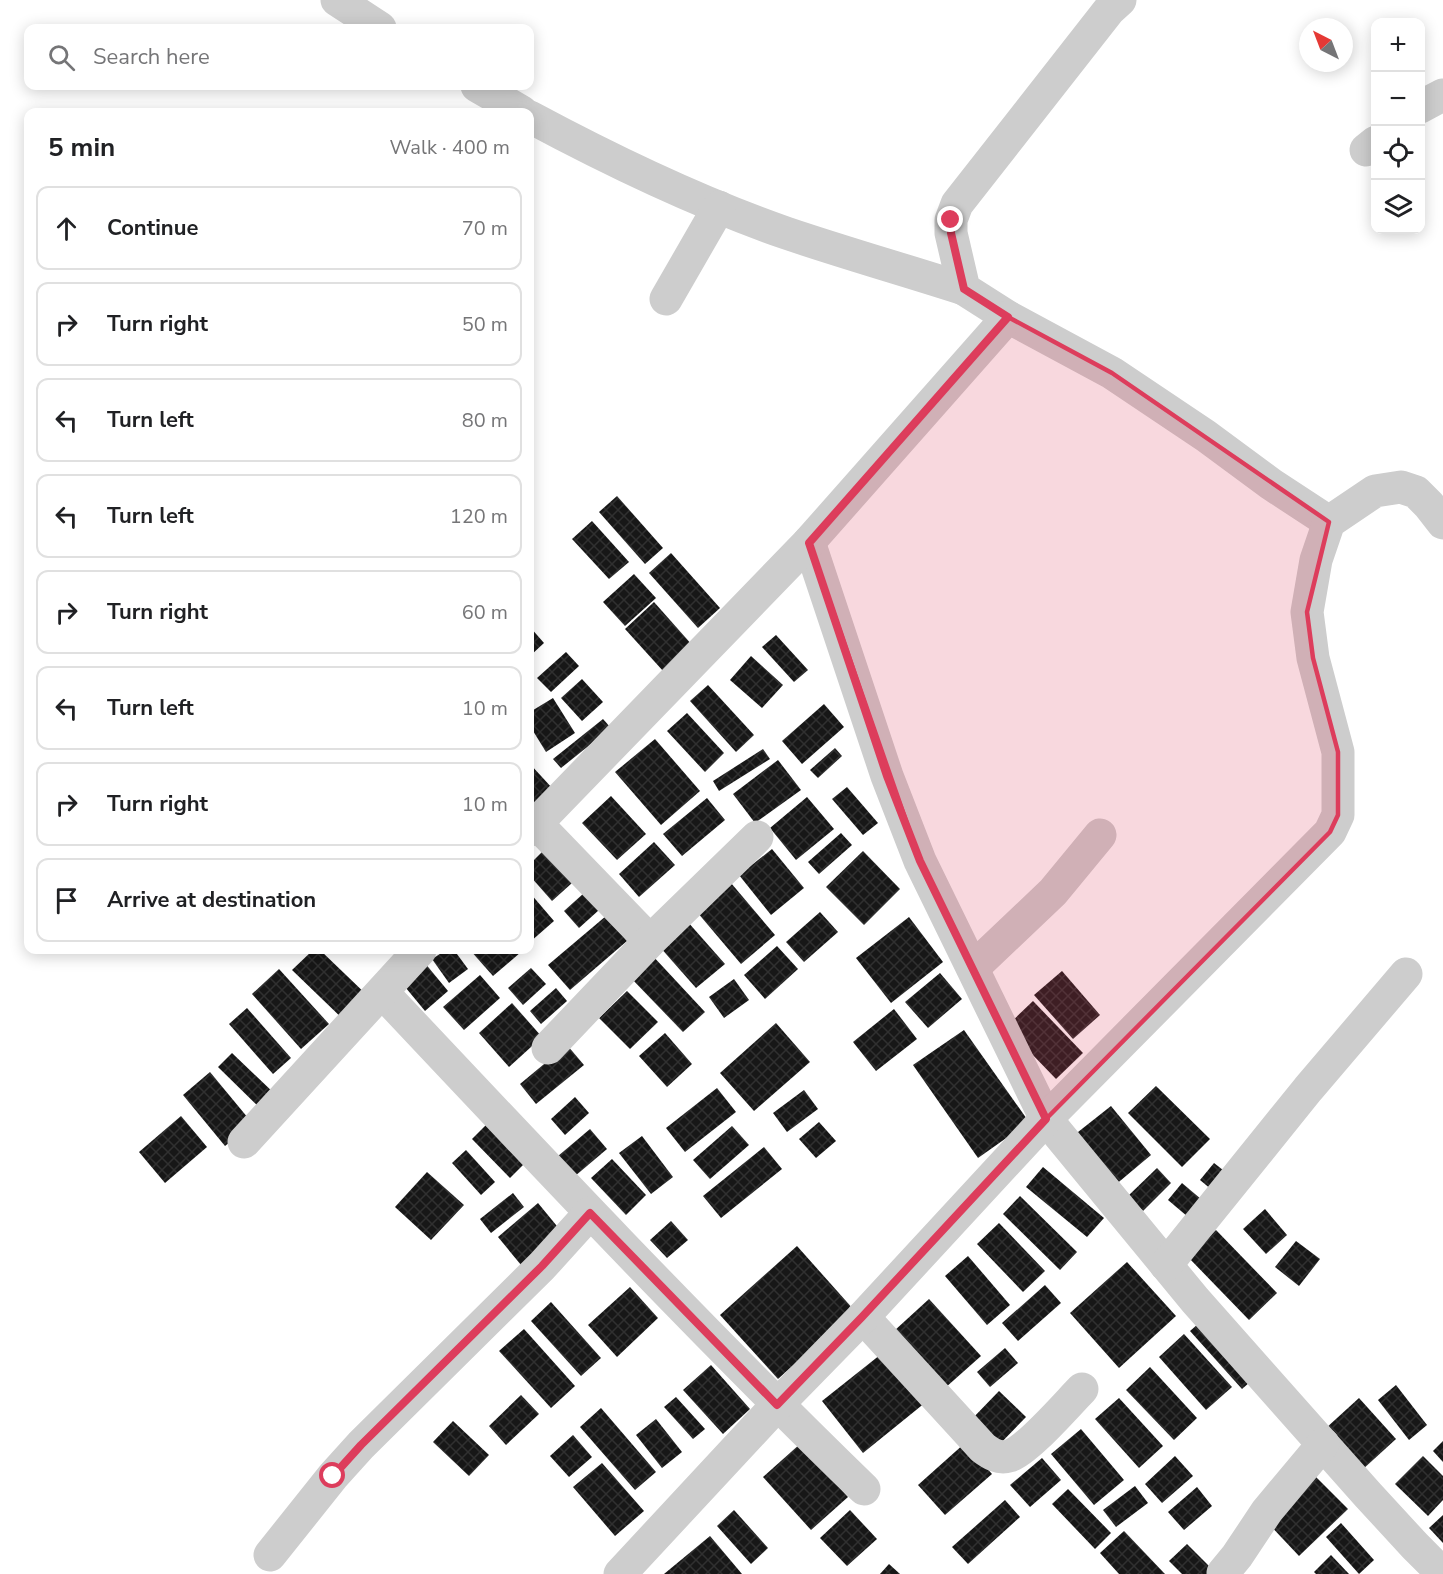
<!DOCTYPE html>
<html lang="en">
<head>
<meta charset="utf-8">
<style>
  :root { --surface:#fff; --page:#f6f6f6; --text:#202124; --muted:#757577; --line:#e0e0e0 }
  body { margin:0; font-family:"Nunito Sans",sans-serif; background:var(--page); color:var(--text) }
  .controls { position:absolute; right:18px; top:18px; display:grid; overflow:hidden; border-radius:12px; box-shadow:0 3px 15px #0003 }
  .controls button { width:54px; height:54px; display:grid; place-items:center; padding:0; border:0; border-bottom:2px solid var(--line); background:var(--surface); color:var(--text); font:30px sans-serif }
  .compass { position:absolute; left:1299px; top:18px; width:54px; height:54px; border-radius:50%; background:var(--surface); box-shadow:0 3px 15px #0003; rotate:318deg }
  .stop { position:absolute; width:18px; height:18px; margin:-14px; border:4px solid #dd3d5c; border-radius:50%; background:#fff }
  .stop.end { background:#dd3d5c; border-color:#fff; box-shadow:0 2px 6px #0008 }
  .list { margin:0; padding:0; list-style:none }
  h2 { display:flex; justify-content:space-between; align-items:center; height:78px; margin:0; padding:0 24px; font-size:26px }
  h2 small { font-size:20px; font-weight:400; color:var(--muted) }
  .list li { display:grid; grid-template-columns:39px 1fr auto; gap:18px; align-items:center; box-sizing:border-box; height:84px; margin:0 12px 12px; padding:0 12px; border:2px solid var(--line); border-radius:12px }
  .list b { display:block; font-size:22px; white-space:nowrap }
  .list em { font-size:20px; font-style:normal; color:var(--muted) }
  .icon { flex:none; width:33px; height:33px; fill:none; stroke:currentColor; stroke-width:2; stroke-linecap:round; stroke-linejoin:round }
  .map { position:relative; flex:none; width:1443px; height:1574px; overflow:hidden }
  .search { position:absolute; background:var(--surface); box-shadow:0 3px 15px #0003; left:24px; top:24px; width:510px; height:66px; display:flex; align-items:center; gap:15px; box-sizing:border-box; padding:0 21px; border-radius:12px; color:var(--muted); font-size:22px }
  .panel { position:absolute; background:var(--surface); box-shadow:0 3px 15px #0003; left:24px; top:108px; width:510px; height:846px; border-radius:12px }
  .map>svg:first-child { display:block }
</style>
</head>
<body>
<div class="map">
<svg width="1443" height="1574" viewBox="0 0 1443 1574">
  <defs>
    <pattern id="building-cross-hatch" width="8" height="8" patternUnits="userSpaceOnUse" patternTransform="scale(1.5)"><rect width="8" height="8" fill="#171717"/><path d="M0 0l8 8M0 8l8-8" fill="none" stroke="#303030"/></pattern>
  </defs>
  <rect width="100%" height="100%" fill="#fff"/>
  <g fill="url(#building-cross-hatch)">
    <polygon points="617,496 663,548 645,564 599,512"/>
    <polygon points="592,521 629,562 609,579 572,539"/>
    <polygon points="671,553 720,608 698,628 649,573"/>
    <polygon points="634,574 656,598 625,626 603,602"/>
    <polygon points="654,602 693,646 664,672 625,629"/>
    <polygon points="530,627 544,643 530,656"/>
    <polygon points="776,635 808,670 794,682 762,647"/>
    <polygon points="566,652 579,666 551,692 537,678"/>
    <polygon points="751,656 783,685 762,708 730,680"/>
    <polygon points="582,679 603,702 582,721 561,698"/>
    <polygon points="708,685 754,735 736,752 690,701"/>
    <polygon points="553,698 575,733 546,752 530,726 530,712"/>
    <polygon points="824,704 844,727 802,764 782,741"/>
    <polygon points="687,713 724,753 705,772 667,731"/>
    <polygon points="603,719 611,728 561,768 553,759"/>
    <polygon points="655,739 700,791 661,825 615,772"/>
    <polygon points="835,748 842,756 818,778 810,770"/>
    <polygon points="763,749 770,759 719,791 713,781"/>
    <polygon points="778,760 801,790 755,823 733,794"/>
    <polygon points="530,764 553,789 535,806 530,800"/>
    <polygon points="847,787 878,823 863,835 832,799"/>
    <polygon points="611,796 646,834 617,860 582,823"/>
    <polygon points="807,797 834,829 796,860 770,828"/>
    <polygon points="707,798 725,820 682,856 663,834"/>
    <polygon points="841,833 852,845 819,874 808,862"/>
    <polygon points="654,842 675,865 639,897 619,874"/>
    <polygon points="772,849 804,888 771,915 739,875"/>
    <polygon points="543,851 572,883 552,901 530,876 530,864"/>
    <polygon points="863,851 900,889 864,925 826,887"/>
    <polygon points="731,883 775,935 741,964 697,912"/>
    <polygon points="530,893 554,921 530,942"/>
    <polygon points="584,893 599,910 579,928 564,911"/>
    <polygon points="820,912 838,932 804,962 786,942"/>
    <polygon points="606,916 627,941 570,990 548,965"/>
    <polygon points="909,917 943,962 891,1003 856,958"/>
    <polygon points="687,921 725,964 696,988 659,946"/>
    <polygon points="777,946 798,969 765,999 744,975"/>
    <polygon points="313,950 320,950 371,999 347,1023 292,970"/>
    <polygon points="446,950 454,950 468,969 449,983 432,959"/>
    <polygon points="470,950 518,950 521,952 493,976"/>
    <polygon points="651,954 705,1012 683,1032 629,976"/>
    <polygon points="424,962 448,991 425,1011 401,982"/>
    <polygon points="531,968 546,984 523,1005 508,988"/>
    <polygon points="279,969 329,1024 301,1049 252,994"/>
    <polygon points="1062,971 1100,1015 1073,1039 1034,995"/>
    <polygon points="940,973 962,999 928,1028 905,1002"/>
    <polygon points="480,975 500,998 464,1030 443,1007"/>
    <polygon points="734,979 749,1000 724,1018 709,997"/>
    <polygon points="556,988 567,1001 541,1024 530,1011"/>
    <polygon points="627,991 658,1022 630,1049 599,1018"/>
    <polygon points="1033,1001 1083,1053 1056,1079 1006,1027"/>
    <polygon points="512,1003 542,1037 509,1067 479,1033"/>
    <polygon points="247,1008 291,1058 273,1074 229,1024"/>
    <polygon points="894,1009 917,1039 876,1071 853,1042"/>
    <polygon points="776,1023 810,1062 754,1111 720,1073"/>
    <polygon points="964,1030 1029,1122 978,1158 913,1065"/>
    <polygon points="665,1033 692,1064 667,1087 639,1056"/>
    <polygon points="567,1045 584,1065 536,1104 520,1084"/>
    <polygon points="232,1053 276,1095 262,1110 218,1067"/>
    <polygon points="210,1072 253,1124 225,1146 183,1095"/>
    <polygon points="1156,1086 1210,1139 1182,1167 1128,1113"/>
    <polygon points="717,1088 736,1112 685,1152 666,1128"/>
    <polygon points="804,1090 818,1109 787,1132 773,1113"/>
    <polygon points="575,1097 589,1113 565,1135 551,1119"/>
    <polygon points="1111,1106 1151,1155 1114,1186 1073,1136"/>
    <polygon points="181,1116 207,1147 165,1183 139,1152"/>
    <polygon points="819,1122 836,1141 816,1158 799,1139"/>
    <polygon points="488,1123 526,1162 510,1178 472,1139"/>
    <polygon points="732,1126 749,1145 710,1179 693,1160"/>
    <polygon points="590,1129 607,1149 568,1182 551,1162"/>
    <polygon points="642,1136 673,1177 651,1194 619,1153"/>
    <polygon points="764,1147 782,1169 721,1218 703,1196"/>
    <polygon points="466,1150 495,1182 481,1195 452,1163"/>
    <polygon points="612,1159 646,1195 626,1215 591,1178"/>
    <polygon points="1214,1163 1232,1177 1218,1195 1200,1180"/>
    <polygon points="1043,1167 1104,1218 1087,1237 1026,1187"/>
    <polygon points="1157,1168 1171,1183 1143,1211 1128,1196"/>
    <polygon points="427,1172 464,1205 431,1240 395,1207"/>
    <polygon points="1182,1183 1208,1205 1194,1222 1168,1200"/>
    <polygon points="513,1193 524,1207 491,1233 480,1219"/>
    <polygon points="1020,1196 1077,1252 1060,1270 1003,1214"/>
    <polygon points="538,1203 561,1231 521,1265 498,1237"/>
    <polygon points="1265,1209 1287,1235 1266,1254 1243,1229"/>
    <polygon points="671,1221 688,1240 667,1258 650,1240"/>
    <polygon points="999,1223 1045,1271 1023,1292 977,1244"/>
    <polygon points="1216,1230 1277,1293 1249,1320 1188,1257"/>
    <polygon points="1296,1241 1320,1259 1299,1286 1275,1267"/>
    <polygon points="797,1246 854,1310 778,1379 720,1315"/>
    <polygon points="968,1256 1010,1305 987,1325 945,1276"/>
    <polygon points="1127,1262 1176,1316 1119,1368 1070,1313"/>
    <polygon points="1045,1285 1061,1303 1018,1341 1002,1323"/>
    <polygon points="630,1287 658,1318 617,1357 588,1325"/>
    <polygon points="929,1299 981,1356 945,1388 894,1331"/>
    <polygon points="551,1302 601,1358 581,1376 531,1321"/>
    <polygon points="1206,1317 1258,1375 1242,1389 1190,1331"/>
    <polygon points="524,1329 575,1386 551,1408 499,1351"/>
    <polygon points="1184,1334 1232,1387 1206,1410 1159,1357"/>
    <polygon points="1005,1348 1018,1363 990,1387 977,1372"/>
    <polygon points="885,1351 926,1402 863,1453 822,1401"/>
    <polygon points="711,1365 750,1409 723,1434 683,1390"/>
    <polygon points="1150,1367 1197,1418 1174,1440 1126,1390"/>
    <polygon points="1396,1385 1427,1425 1409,1440 1378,1400"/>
    <polygon points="999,1391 1026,1417 997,1447 970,1421"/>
    <polygon points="521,1395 539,1414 506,1445 489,1426"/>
    <polygon points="676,1397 705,1429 693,1439 664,1407"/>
    <polygon points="1119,1398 1163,1446 1139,1468 1095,1419"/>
    <polygon points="1359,1398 1396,1439 1362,1470 1325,1429"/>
    <polygon points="601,1408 656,1472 635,1490 580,1427"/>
    <polygon points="656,1419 682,1452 662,1468 636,1435"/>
    <polygon points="453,1421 489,1455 469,1476 433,1442"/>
    <polygon points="1081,1429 1124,1480 1094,1505 1051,1454"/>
    <polygon points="573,1435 592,1457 569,1477 550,1456"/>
    <polygon points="1443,1441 1443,1462 1433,1451"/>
    <polygon points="965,1443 992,1474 945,1515 918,1485"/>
    <polygon points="800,1444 848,1497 811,1530 763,1477"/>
    <polygon points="1175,1456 1193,1476 1162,1503 1145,1484"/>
    <polygon points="1423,1456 1443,1476 1443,1500 1428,1516 1395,1484"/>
    <polygon points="1042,1458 1061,1480 1030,1507 1010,1485"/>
    <polygon points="602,1463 644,1511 615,1536 573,1487"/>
    <polygon points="1313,1474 1348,1509 1299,1556 1265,1520"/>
    <polygon points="1135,1486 1148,1503 1116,1527 1103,1510"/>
    <polygon points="1197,1487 1212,1506 1184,1530 1168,1512"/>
    <polygon points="1068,1489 1111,1533 1095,1549 1052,1504"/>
    <polygon points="1005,1500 1020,1517 968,1564 952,1547"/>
    <polygon points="734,1510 768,1548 751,1564 717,1526"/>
    <polygon points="850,1510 877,1539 847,1566 820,1538"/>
    <polygon points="1443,1515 1443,1543 1429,1528"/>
    <polygon points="1341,1523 1374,1560 1359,1574 1326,1537"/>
    <polygon points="1124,1531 1165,1574 1119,1574 1100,1553"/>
    <polygon points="710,1536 742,1574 664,1574"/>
    <polygon points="1187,1544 1212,1569 1207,1574 1182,1574 1169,1561"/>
    <polygon points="1331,1555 1349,1574 1316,1574 1314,1572"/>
    <polygon points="889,1564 900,1574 880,1574"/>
  </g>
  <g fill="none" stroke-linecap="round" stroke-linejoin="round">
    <g stroke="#cdcdcd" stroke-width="33">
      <polyline points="337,0 380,28"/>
      <polyline points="1120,0 1109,10 957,204 951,220 951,233 964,289 1008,317 1112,373 1206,436 1271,484 1329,522"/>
      <polyline points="477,86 522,112"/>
      <polyline points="1420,107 1443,95"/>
      <path d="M 530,117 C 612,161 697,202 786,233 C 845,253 905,270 964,289"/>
      <polyline points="1366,150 1376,142"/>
      <polyline points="666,299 719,207"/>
      <polyline points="809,542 887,776 920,861 1046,1119 1195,1300 1368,1495 1415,1546 1443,1574"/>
      <polyline points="536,823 650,941"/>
      <polyline points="530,830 809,542 1008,317"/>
      <polyline points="973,968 1053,892 1100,835"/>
      <path d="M 382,992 C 540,1160 698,1328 864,1489"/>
      <polyline points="548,1048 650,941 757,837"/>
      <polyline points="244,1142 420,950"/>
      <polyline points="1166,1265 1308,1089 1406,974"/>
      <path d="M 863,1317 L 983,1448 C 991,1454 999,1459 1009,1456 C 1027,1451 1067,1404 1082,1389"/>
      <polyline points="270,1555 333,1476 361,1445 542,1266 590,1213"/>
      <polyline points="1223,1573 1237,1556 1267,1511 1323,1444"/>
      <polyline points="620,1574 777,1405 863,1317 1046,1119 1330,832 1338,815 1338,752 1313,658 1307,612 1316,560 1329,522 1375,491 1401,487 1416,492 1429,505 1443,523"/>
    </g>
  </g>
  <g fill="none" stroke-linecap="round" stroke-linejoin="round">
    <polyline stroke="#dd3d5c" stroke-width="8" points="333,1476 361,1445 542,1266 590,1213 777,1405 862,1317 1046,1119 920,861 887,776 864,707 809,543 1008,317 964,289 951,233 951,220"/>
  </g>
  <path fill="#dd3d5c" fill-opacity="0.2" stroke="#dd3d5c" stroke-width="4.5" stroke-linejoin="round" d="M 1008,317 L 1112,373 L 1329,522 L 1307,612 L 1313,658 L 1338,752 L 1338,815 L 1330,832 L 1046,1119 L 920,861 L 809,542 Z"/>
</svg>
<div class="controls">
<button>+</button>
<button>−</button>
<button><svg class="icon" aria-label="locate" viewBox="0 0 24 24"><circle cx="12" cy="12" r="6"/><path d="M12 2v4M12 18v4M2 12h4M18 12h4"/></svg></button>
<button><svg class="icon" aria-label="layers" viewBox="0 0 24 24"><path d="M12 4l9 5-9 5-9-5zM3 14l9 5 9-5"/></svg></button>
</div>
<svg class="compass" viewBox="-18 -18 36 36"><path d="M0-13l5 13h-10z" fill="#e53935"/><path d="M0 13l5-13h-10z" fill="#757577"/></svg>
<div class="stop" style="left:333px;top:1476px"></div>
<div class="stop end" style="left:951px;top:220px"></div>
<div class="search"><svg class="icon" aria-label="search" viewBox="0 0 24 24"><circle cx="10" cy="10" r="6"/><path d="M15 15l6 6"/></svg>Search here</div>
<section class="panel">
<h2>5 min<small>Walk · 400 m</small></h2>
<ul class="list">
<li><svg class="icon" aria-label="ahead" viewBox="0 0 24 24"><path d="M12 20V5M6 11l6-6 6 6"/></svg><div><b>Continue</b></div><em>70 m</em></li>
<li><svg class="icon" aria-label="right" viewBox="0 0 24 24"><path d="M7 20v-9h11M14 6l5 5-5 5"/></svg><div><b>Turn right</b></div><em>50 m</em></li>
<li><svg class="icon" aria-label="left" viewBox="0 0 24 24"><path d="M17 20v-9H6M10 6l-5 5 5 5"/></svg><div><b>Turn left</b></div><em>80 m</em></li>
<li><svg class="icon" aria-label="left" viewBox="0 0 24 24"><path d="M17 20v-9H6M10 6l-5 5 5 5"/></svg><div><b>Turn left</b></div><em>120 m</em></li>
<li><svg class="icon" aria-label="right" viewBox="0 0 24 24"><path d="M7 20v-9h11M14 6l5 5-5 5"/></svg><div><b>Turn right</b></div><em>60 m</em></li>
<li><svg class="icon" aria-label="left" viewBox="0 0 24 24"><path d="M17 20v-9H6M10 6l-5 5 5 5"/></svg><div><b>Turn left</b></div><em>10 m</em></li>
<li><svg class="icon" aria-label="right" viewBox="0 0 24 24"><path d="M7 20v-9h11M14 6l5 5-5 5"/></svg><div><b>Turn right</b></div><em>10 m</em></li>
<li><svg class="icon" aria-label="arrive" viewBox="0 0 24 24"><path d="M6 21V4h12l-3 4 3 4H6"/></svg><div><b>Arrive at destination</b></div></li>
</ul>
</section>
</div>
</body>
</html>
